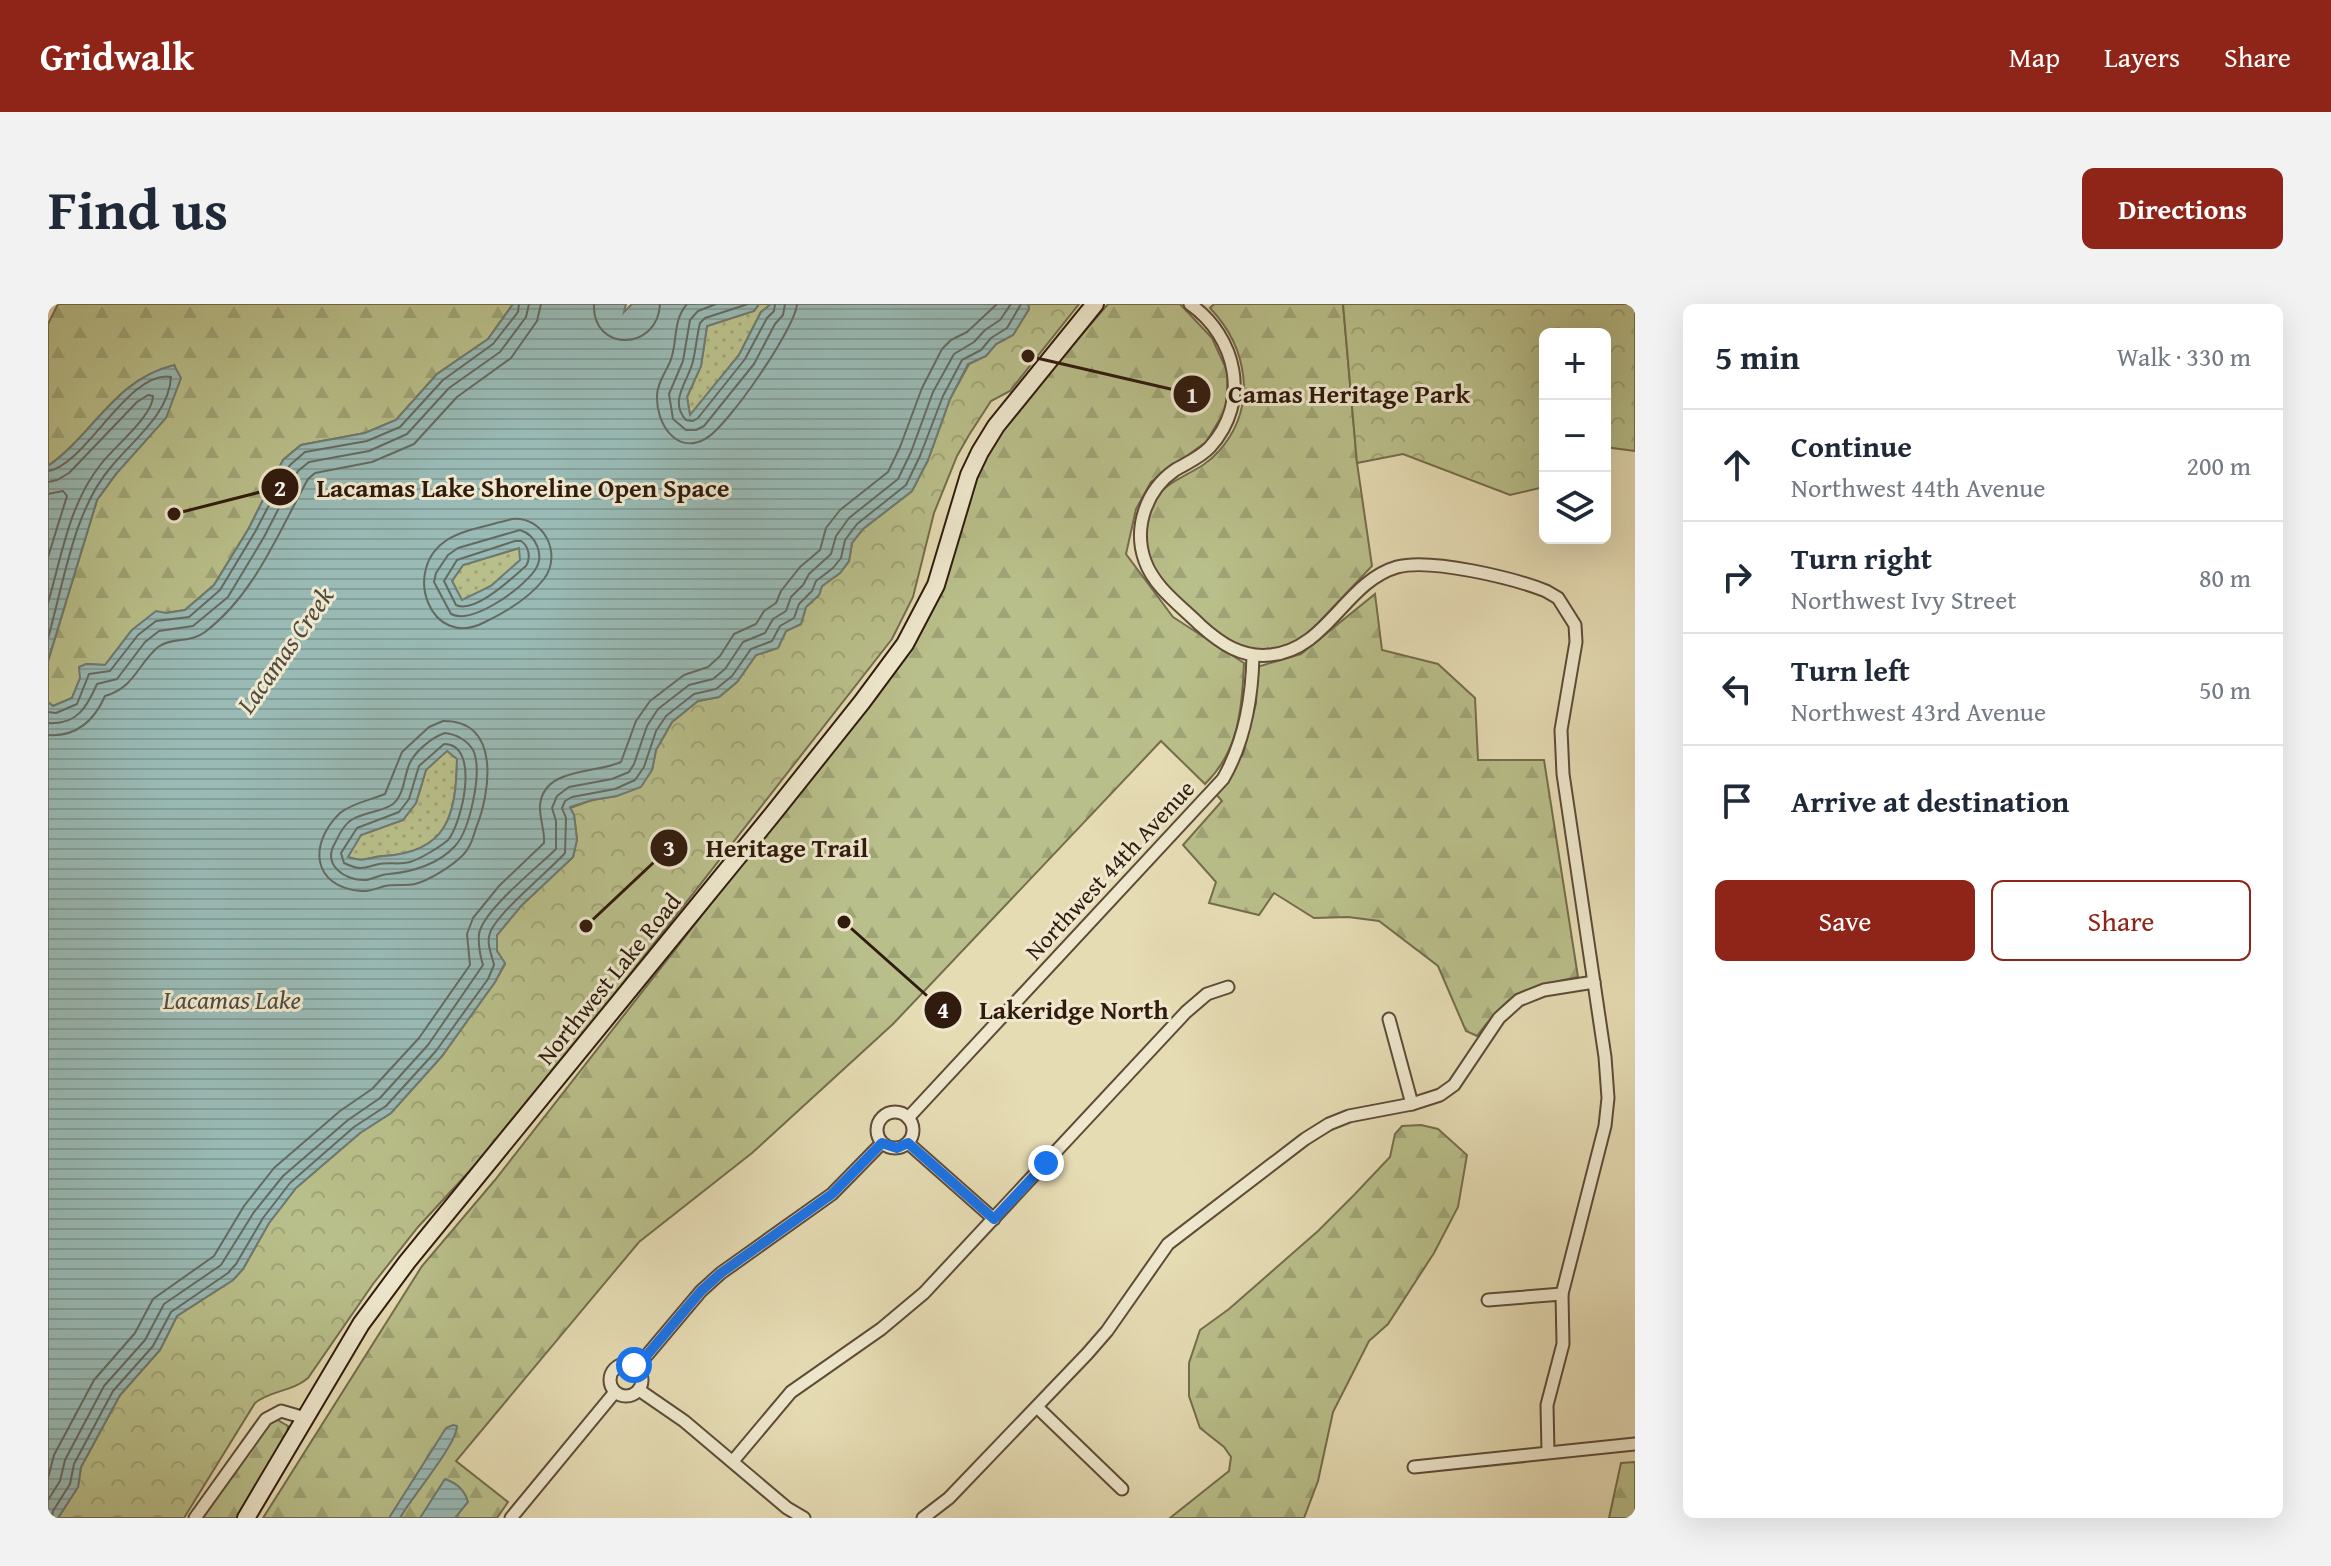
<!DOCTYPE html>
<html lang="en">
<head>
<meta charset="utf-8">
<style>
  :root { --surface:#fff; --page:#f2f2f3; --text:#1f2937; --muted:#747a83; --line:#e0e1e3; --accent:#8f2418 }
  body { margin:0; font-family:"Gentium Book Plus",serif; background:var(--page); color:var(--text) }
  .controls { position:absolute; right:24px; top:24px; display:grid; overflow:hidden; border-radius:12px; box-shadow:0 8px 32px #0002 }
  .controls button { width:72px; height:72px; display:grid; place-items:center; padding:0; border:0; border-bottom:2px solid var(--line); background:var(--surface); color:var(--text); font:40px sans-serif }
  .stop { position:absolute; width:24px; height:24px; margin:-18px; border:6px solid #1a73e8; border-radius:50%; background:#fff }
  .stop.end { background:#1a73e8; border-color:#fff; box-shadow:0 2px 8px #0008 }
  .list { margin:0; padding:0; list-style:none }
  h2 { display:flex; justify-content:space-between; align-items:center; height:104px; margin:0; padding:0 32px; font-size:34px }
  h2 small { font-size:26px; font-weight:400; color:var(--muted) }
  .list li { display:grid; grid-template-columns:52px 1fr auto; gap:24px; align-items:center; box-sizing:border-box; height:112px; padding:0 32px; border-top:2px solid var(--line) }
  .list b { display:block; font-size:30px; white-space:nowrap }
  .list p { margin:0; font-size:26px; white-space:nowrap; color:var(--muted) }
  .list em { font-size:26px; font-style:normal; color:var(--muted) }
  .actions { display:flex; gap:16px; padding:24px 32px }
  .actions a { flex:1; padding:18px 0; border:2px solid var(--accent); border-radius:12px; text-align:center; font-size:28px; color:var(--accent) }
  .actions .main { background:var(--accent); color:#fff }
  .icon { flex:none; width:44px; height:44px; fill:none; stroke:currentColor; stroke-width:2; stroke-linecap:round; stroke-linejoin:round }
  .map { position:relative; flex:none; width:1587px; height:1214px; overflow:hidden; border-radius:12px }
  header { display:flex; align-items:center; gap:48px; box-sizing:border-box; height:112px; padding:0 40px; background:var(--accent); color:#fff }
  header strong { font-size:38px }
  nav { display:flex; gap:44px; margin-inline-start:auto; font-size:28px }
  .intro { display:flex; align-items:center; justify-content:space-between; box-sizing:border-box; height:192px; padding:0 48px }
  h1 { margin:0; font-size:56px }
  .button { padding:20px 36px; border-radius:12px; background:var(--accent); color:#fff; font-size:28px; font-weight:700 }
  main { display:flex; gap:48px; padding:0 48px }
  aside { flex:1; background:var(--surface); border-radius:12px; box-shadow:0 8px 32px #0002 }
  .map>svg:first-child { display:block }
</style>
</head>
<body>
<header>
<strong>Gridwalk</strong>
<nav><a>Map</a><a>Layers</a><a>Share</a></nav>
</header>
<div class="intro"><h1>Find us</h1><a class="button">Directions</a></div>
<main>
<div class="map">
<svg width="1587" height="1214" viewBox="0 0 1587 1214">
  <defs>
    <pattern id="grass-dots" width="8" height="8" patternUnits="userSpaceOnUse" patternTransform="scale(2)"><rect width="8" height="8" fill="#b9bf8a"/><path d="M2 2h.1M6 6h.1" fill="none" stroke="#9fa476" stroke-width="1.8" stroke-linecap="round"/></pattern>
    <pattern id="forest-firs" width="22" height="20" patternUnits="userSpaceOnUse" patternTransform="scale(2)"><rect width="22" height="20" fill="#b9bf8a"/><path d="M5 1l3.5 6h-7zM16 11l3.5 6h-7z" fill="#9fa476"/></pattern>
    <pattern id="park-crowns" width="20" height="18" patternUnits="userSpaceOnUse" patternTransform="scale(2)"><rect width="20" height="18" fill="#b9bf8a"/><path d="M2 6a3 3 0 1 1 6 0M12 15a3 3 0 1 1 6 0" fill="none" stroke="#9fa476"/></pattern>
    <pattern id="water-rules" width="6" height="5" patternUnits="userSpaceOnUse" patternTransform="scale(2)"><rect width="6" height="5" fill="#99bab5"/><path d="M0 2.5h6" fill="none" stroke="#849f9a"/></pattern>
  </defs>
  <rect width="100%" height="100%" fill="#e6dcb4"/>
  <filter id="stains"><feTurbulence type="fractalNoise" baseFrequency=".0025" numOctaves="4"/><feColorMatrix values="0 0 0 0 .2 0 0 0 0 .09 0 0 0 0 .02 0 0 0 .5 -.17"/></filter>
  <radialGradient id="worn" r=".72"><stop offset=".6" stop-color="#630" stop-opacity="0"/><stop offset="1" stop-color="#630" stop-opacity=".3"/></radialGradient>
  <g fill="url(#grass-dots)" stroke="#746d4c" stroke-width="2">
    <polygon points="711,0 723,0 713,8 691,51 642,112 639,93 653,62 659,22 706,7"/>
    <polygon points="472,244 473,256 443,282 414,297 404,277 415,261"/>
    <path d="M 399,446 L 409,455 C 408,511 400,548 336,552 C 318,553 319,559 299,553 L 313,531 L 355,516 L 368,499 L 378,466 Z"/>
  </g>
  <g fill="url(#forest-firs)" stroke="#746d4c" stroke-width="2">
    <path d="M 10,0 L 465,0 L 440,35 L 389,70 L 348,116 L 317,129 L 253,141 L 235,156 L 201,224 L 166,281 L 137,306 L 118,309 L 84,326 L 57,361 L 38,360 L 24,394 L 5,402 L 0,398 L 0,357 L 49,196 L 68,170 L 126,62 C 66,75 47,129 0,162 L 0,20 Z"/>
    <path d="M 1060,0 L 1132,0 L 1164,34 L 1180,69 L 1178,105 L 1158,138 L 1103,178 L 1088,205 L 1078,250 L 1125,313 L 1196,359 C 1194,405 1191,447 1157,480 L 1113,437 L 845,720 L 704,849 L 591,938 L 408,1157 L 460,1198 L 449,1214 L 215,1214 L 374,962 L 447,876 L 784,445 L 824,399 L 885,301 L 935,153 L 975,99 Z"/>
    <path d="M 1166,0 L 1295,0 L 1309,159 L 1324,262 L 1255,335 C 1239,344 1220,347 1202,344 C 1171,338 1129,298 1110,274 C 1099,260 1093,233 1098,216 C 1110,170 1145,177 1171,147 C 1210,103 1200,44 1162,4 Z"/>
    <path d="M 1327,290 L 1334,346 L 1390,360 L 1427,394 L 1430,456 L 1496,456 L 1530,673 C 1474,685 1465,684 1429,732 L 1418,727 L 1390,662 L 1331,617 L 1300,613 L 1266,614 L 1226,589 L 1211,611 L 1161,599 L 1168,578 L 1135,541 L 1174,497 L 1167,489 L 1195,450 L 1208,399 L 1209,363 L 1253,350 Z"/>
    <polygon points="1373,821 1390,825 1419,851 1410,903 1386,949 1340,1020 1321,1037 1285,1108 1270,1177 1256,1214 1122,1214 1181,1167 1183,1153 1176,1143 1152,1124 1141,1092 1141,1059 1152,1026 1181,1005 1270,927 1306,891 1342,853 1347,830 1354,822"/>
    <polygon points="226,1114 240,1122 239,1132 193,1214 150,1214 202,1141"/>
    <polygon points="1587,1158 1587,1214 1561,1214 1573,1159"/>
  </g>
  <g fill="url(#park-crowns)" stroke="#746d4c" stroke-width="2">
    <path d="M 980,0 L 1031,0 L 962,87 L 943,97 L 921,131 L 909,152 L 886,209 L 865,293 L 844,335 L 497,779 L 441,846 L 370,923 L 325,980 L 260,1074 C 244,1088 223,1086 207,1099 L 136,1214 L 10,1214 L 30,1183 L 33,1163 L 72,1091 L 112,1046 L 129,1012 L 185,976 L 195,965 L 221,919 L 248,884 L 312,829 L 343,809 L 394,752 L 447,678 L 457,660 L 449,647 L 449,631 L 473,602 L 525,553 L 529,535 L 526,511 L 522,504 L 544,496 L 569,492 L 604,466 L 608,446 L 624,418 L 650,397 L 671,393 L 689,378 L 708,351 L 730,344 L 738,327 L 753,320 L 758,303 L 771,291 L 774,282 L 792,269 L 801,257 L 804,239 L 815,225 L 864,187 L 880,156 L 902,95 L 921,60 L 938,52 L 948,40 L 965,31 L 981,5 Z"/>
    <polygon points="1295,0 1587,0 1587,147 1557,143 1557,30 1497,30 1496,183 1462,191 1355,150 1309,159"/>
  </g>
  <g fill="url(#water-rules)" stroke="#6f7a72" stroke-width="2" fill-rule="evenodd">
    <path d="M 465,0 L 578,0 L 576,8 L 584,0 L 711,0 L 706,7 L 659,22 L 653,62 L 639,93 L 642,111 L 691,51 L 713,8 L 723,0 L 980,0 L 981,5 L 965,31 L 948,40 L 938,52 L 920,60 L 902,95 L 880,156 L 864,187 L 815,225 L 804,239 L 801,257 L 792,269 L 774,282 L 771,291 L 758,303 L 753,320 L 738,327 L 730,344 L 708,351 L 689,378 L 671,393 L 650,397 L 624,418 L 608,446 L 604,466 L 593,483 L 569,492 L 544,496 L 522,503 L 526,511 L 529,536 L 525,553 L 473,602 L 449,631 L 449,647 L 457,659 L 447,678 L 394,752 L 343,809 L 312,829 L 248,884 L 221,919 L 195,965 L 185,976 L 129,1012 L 112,1046 L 72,1091 L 33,1163 L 30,1183 L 10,1214 L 0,1214 L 0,398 L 5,402 L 24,394 L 32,374 L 31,363 L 38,360 L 57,361 L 84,326 L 108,307 L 118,309 L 137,306 L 166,281 L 201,224 L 235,156 L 253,141 L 317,129 L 348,116 L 389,70 L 440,35 ZM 471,244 L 472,256 L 443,282 L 414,296 L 404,277 L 415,261 ZM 399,447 L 409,455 C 408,511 400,548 336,552 C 319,553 319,559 300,553 L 313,531 L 355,516 L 368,499 L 378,466 Z"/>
    <path d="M 126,61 L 133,74 L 118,114 L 68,170 L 49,196 L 0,357 L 0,162 C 47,129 66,76 126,61 Z"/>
    <path d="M 405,1121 L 409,1122 C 409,1140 363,1194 352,1214 L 341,1214 L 398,1124 Z"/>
    <path d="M 397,1175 C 409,1179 417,1187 420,1198 L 407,1214 L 372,1214 Z"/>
  </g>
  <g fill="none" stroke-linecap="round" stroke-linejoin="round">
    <g stroke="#646a62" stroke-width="2">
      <path d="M 546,0 C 544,49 610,47 612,0"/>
      <path d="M 639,0 C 624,17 630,39 622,58 C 617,69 609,80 609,92 C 608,119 628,151 657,135 C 679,124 748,23 749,0"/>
      <polyline points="668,0 650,7 642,16 635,57 621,90 625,115 638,126 648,126 656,122 706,60 727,20 735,11 737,0"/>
      <path d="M 700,0 L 657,14 L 652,19 C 649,31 648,44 645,57 C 641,76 620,97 638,116 L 645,117 L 650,114 L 697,55 L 719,14 L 726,7 L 727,0"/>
      <path d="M 0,167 C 36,163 81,65 123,73 C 121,110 85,136 63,163 C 25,207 16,279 0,334"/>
      <path d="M 0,178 L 9,176 L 21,169 L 89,98 L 100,91 L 105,92 C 105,112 66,143 53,160 C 21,200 14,251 0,299"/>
      <polyline points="0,190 15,187 19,192 0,253"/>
      <path d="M 464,215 C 495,212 515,249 496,275 C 481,294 458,308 437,318 C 382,347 353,265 399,236 C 416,225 444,221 464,215 Z"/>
      <path d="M 472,226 C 488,231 497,251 487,266 C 474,285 424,321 403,310 L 386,278 L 388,269 L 400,251 L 410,244 Z"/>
      <path d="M 467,237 L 473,237 C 481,242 483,254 478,262 C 464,274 427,310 408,301 L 396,277 L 409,256 Z"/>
      <polyline points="0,408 8,409 29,400 41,370 62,367 90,331 108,317 141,313 172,286 207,228 242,161 257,148 319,137 352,123 395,76 445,40 470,8 471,0"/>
      <path d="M 395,417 C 454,416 442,490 428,524 C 425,534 422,544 415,551 C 404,562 382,576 367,580 C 357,582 347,580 337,582 C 329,584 322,588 313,587 C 264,583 260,540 292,509 C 304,499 323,496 337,490 L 354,448 L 381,423 Z"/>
      <path d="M 0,419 C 29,421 39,403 49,380 L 69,375 L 97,338 L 111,327 L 145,322 L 180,293 L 216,233 L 250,167 L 261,158 L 321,147 L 359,130 L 401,84 L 452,48 L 478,13 L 481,0"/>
      <path d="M 397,429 C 408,430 421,437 426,448 C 434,469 422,526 407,542 C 391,560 364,568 341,570 C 333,570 326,575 318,576 C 297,577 274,561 287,539 C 291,531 296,520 305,515 C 317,508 334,508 345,500 C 356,491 356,473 361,461 C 366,448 384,433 397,429 Z"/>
      <path d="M 0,431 C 29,433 46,417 57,392 C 87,383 89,361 110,343 C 123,333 143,339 157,328 C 207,290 230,229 260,175 L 267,169 L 324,158 L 366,140 L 409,93 L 463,54 L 489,17 L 493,0"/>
      <path d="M 396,440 C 433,440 414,519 400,536 C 392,543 372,555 362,558 C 352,561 341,558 331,560 C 315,564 313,567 296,559 L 293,549 L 309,524 L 351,508 L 361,495 L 371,462 Z"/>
      <path d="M 0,1174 L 6,1151 L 46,1076 L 87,1029 L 105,995 L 166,952 L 196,902 L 226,864 L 292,807 L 324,785 L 371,734 L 422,661 L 419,630 L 425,614 L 451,582 L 496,539 C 497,526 491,513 492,501 C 496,463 547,470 573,458 L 588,417 L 602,397 L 636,371 L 660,363 L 672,352 L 686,330 L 708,320 L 716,307 L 728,299 L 733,287 L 752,263 L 772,246 L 778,224 L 792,206 L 840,168 L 852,143 L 874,84 L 894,45 L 903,36 L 919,28 L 949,0"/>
      <path d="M 0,1196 L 12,1177 L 17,1156 L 56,1082 L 97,1036 L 116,1000 L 173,961 L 206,908 L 235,872 L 300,816 L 332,794 L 380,741 L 435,661 C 432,651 430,641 431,630 C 435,606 490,563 508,545 L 508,517 L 504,504 L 509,492 L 521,483 L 564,475 L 581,468 L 586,460 L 599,422 L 610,405 L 641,381 L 665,375 L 677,365 L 695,338 L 717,329 L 725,315 L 738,307 L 743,293 L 755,281 L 761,270 L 783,250 L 788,232 L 801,214 L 850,175 L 863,148 L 885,88 L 906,50 L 926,38 L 937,26 L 952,16 L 963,0"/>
      <path d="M 4,1214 L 5,1207 L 22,1180 L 26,1160 L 65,1087 L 105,1042 L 123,1008 L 180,969 L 188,960 L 215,914 L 242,879 L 306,823 L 338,802 L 388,747 L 440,675 L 446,661 C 444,651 438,640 442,629 C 448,610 501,567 517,549 L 518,514 L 514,504 L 517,497 L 524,493 L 567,485 L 587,476 L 596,463 L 608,427 L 618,412 L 646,390 L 668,385 L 684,372 L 703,345 L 724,337 L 732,322 L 746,314 L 751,300 L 764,287 L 768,277 L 785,264 L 793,254 L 797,236 L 809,220 L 858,181 L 872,152 L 895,92 L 914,56 L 933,46 L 943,34 L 959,24 L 973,0"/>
    </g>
    <defs>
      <g id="street">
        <path d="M 1142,0 C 1189,33 1203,98 1162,143 C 1153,153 1139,159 1127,166 C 1098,186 1085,224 1097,257 C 1106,283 1133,302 1152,321 C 1173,340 1194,354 1222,351 C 1279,346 1297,278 1349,263 C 1383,254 1465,274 1498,287 L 1510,294 L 1527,321 L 1528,338 L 1513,426 L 1515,470 L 1557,753 L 1560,794 L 1557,822 L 1514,990 L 1515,1040 L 1499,1101 L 1500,1148"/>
        <polyline points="1341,715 1364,800"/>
        <circle cx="847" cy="826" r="18"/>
        <path d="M 860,814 L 1175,475 C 1197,437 1204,395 1205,352"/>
        <polyline points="860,839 946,915"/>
        <polyline points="1440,996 1514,990"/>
        <circle cx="578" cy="1076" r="16"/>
        <polyline points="589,1063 653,987 673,969 784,890 834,839"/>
        <polyline points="591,1086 636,1117 739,1204 756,1214"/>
        <polyline points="990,1104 1074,1185"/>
        <polyline points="685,1157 743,1088 833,1025 876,989 1138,708 1159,690 1180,683"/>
        <polyline points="1366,1163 1587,1140"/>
        <polyline points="147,1214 218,1115 233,1107 257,1114"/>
        <polyline points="463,1214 567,1088"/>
        <polyline points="875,1214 901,1194 1039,1050 1059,1027 1120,940 1257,835 1281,820 1301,812 1364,800 1392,791 1406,781 1451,714 1471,696 1496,686 1546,678"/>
      </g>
      <polyline id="secondary" points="198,1214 313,1020 359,958 724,511 814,398 857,340 888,281 921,171 932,148 948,122 1047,0"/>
    </defs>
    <use href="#street" stroke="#5e4b38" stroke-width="15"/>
    <use href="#secondary" stroke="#301b0e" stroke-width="20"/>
    <use href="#street" stroke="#efe8ce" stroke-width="11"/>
    <use href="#secondary" stroke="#efe8ce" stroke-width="16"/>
  </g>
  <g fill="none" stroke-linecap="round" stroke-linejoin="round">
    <polyline stroke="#1a73e8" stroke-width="10" points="586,1061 589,1063 653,987 673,969 784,890 834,839 849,844 860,839 946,915 998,859"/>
  </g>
  <g text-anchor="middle" stroke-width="6" stroke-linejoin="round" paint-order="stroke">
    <g font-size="24" fill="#301b0e" stroke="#efe8ce">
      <text transform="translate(1062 566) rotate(-47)" y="8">Northwest 44th Avenue</text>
      <text transform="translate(561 675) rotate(-51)" y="8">Northwest Lake Road</text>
    </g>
    <g font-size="26" font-style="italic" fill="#504b40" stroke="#efe8ce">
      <text transform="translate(237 346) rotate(-55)" y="9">Lacamas Creek</text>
      <text x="184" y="705">Lacamas Lake</text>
    </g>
  </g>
  <path fill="none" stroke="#301b0e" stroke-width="3" d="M980 52L1144 90M126 210L232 183M538 622L621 544M796 618L895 706"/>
  <g fill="#301b0e" stroke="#efe8ce" stroke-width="3">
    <circle cx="980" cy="52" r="8"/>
    <circle cx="126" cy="210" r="8"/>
    <circle cx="538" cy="622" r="8"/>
    <circle cx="796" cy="618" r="8"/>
    <circle cx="1144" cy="90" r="20"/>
    <circle cx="232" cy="183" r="20"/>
    <circle cx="621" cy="544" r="20"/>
    <circle cx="895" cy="706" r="20"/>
  </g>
  <g font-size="24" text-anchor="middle" font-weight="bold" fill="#fff">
    <text x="1144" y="99">1</text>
    <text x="232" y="192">2</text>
    <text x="621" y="552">3</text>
    <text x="895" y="714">4</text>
  </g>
  <g font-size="26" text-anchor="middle" font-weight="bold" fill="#301b0e" stroke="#efe8ce" stroke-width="6" stroke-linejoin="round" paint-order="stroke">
    <text x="1301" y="99">Camas Heritage Park</text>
    <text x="475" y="193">Lacamas Lake Shoreline Open Space</text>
    <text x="739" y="553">Heritage Trail</text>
    <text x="1026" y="715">Lakeridge North</text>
  </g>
  <rect width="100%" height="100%" filter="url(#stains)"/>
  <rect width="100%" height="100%" fill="url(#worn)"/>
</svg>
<div class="controls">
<button>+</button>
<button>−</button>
<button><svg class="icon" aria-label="layers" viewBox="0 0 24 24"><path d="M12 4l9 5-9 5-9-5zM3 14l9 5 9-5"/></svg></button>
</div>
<div class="stop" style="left:586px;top:1061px"></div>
<div class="stop end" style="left:998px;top:859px"></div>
</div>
<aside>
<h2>5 min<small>Walk · 330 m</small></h2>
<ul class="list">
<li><svg class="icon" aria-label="ahead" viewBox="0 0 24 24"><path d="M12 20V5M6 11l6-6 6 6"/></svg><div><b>Continue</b><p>Northwest 44th Avenue</p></div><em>200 m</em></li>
<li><svg class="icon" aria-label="right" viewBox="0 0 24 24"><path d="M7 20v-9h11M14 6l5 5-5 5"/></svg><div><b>Turn right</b><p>Northwest Ivy Street</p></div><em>80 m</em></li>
<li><svg class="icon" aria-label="left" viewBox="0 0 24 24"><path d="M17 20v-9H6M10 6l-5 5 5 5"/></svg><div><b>Turn left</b><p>Northwest 43rd Avenue</p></div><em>50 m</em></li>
<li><svg class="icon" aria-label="arrive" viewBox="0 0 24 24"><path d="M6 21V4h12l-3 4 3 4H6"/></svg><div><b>Arrive at destination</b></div></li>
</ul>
<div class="actions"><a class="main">Save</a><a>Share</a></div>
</aside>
</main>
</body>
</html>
